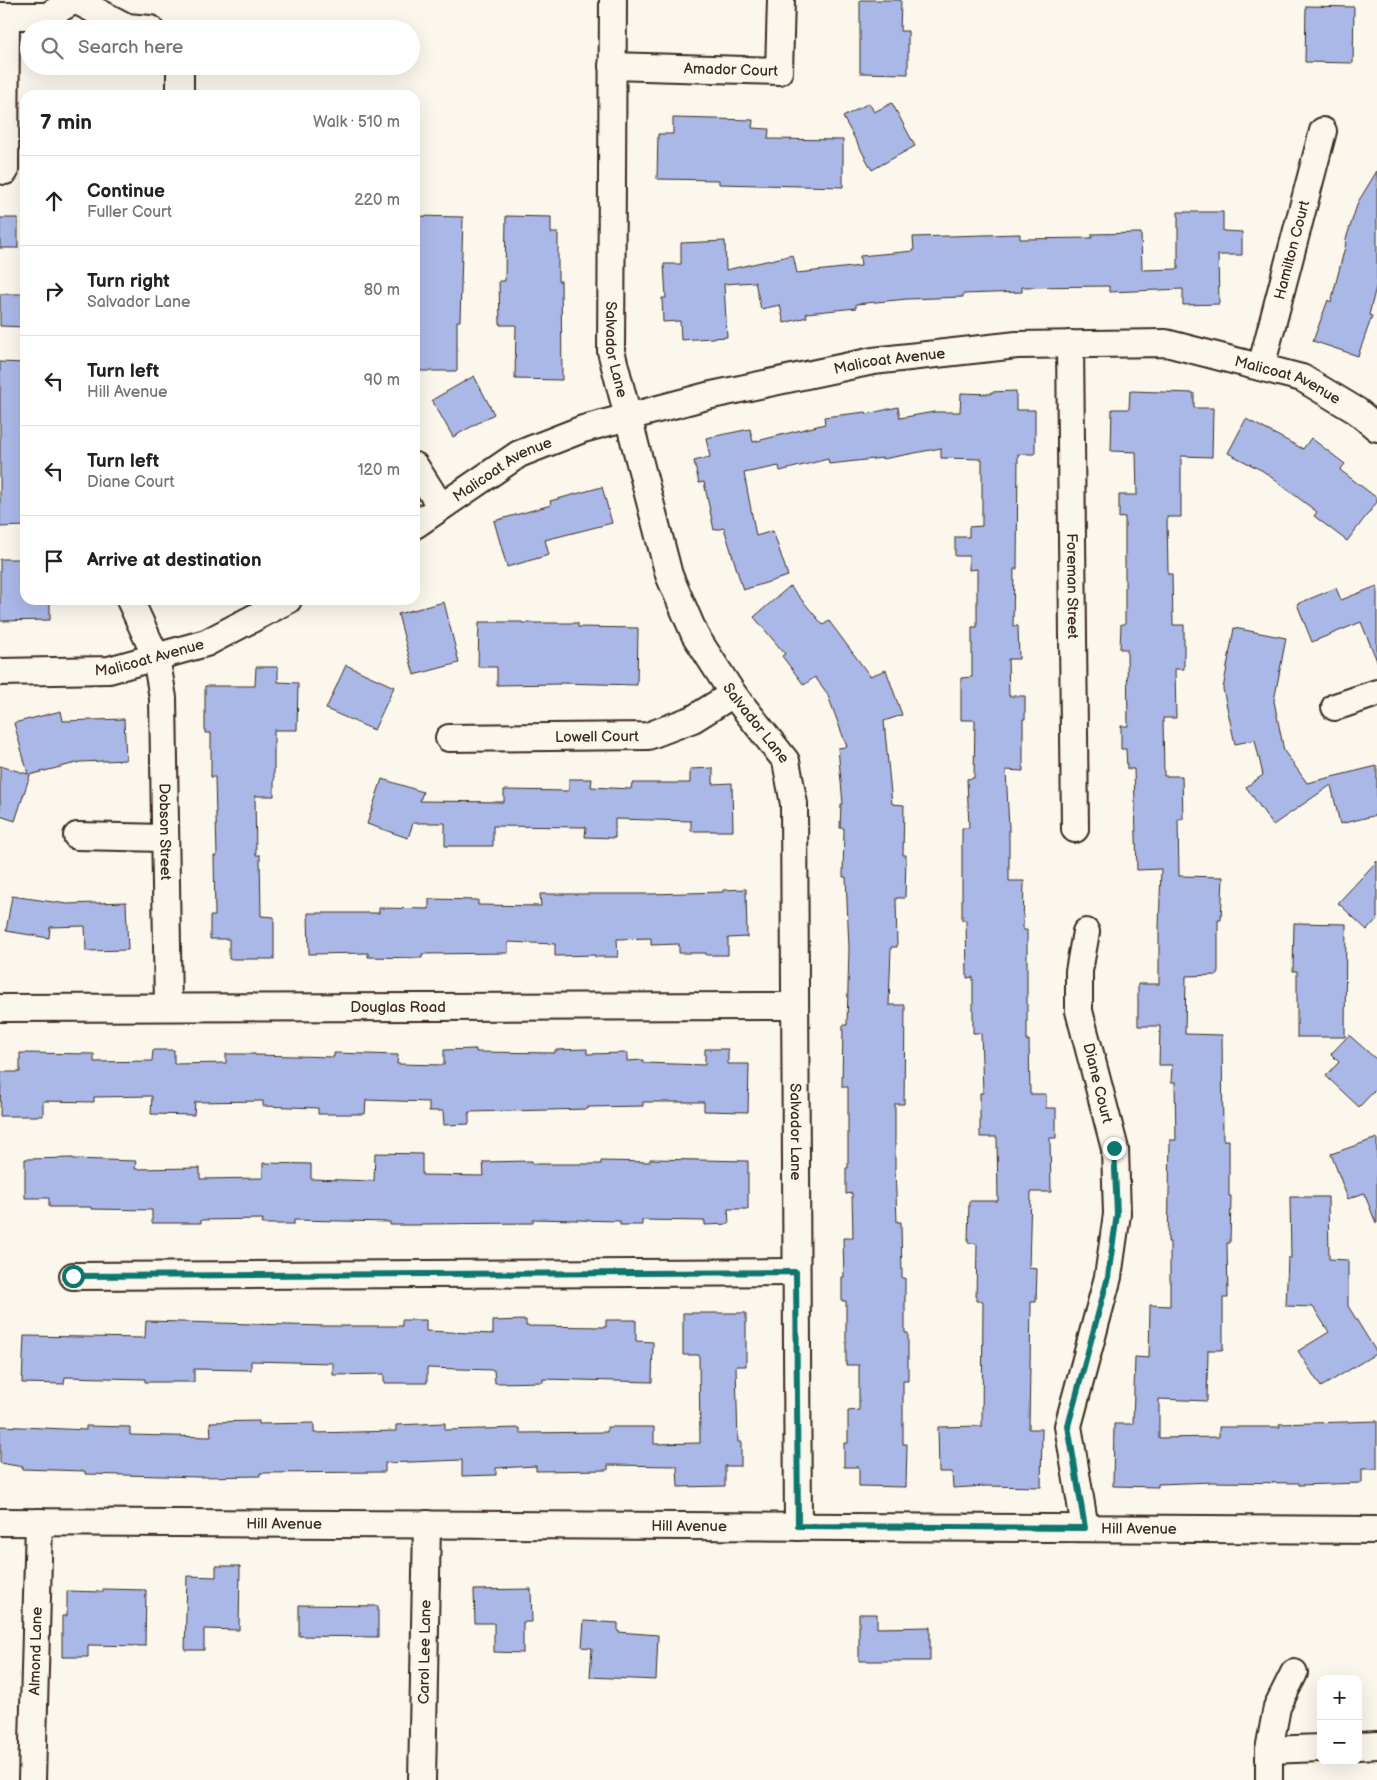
<!DOCTYPE html>
<html lang="en">
<head>
<meta charset="utf-8">
<style>
  :root { --surface:#fff; --page:#f2f2f2; --text:#202124; --muted:#757577; --line:#e0e0e0 }
  body { margin:0; font-family:"Balsamiq Sans",sans-serif; background:var(--page); color:var(--text) }
  .controls { position:absolute; right:15px; bottom:15px; display:grid; overflow:hidden; border-radius:10px; box-shadow:0 5px 20px #0002 }
  .controls button { width:45px; height:45px; display:grid; place-items:center; padding:0; border:0; border-bottom:1px solid var(--line); background:var(--surface); color:var(--text); font:25px sans-serif }
  .stop { position:absolute; width:15px; height:15px; margin:-11px; border:4px solid #0f766e; border-radius:50%; background:#fff }
  .stop.end { background:#0f766e; border-color:#fff; box-shadow:0 1px 5px #0008 }
  .list { margin:0; padding:0; list-style:none }
  h2 { display:flex; justify-content:space-between; align-items:center; height:65px; margin:0; padding:0 20px; font-size:21px }
  h2 small { font-size:16px; font-weight:400; color:var(--muted) }
  .list li { display:grid; grid-template-columns:32px 1fr auto; gap:15px; align-items:center; box-sizing:border-box; height:90px; padding:0 20px; border-top:1px solid var(--line) }
  .list b { display:block; font-size:19px; white-space:nowrap }
  .list p { margin:0; font-size:16px; white-space:nowrap; color:var(--muted) }
  .list em { font-size:16px; font-style:normal; color:var(--muted) }
  .icon { flex:none; width:28px; height:28px; fill:none; stroke:currentColor; stroke-width:2; stroke-linecap:round; stroke-linejoin:round }
  .map { position:relative; flex:none; width:1377px; height:1780px; overflow:hidden }
  .search { position:absolute; background:var(--surface); box-shadow:0 5px 20px #0002; left:20px; top:20px; width:400px; height:55px; display:flex; align-items:center; gap:12px; box-sizing:border-box; padding:0 18px; border-radius:28px; color:var(--muted); font-size:19px }
  .panel { position:absolute; background:var(--surface); box-shadow:0 5px 20px #0002; left:20px; top:90px; width:400px; height:515px; border-radius:15px }
  .map>svg:first-child { display:block }
</style>
</head>
<body>
<div class="map">
<svg width="1377" height="1780" viewBox="0 0 1377 1780">
  <rect width="100%" height="100%" fill="#fbf7ec"/>
  <filter id="ink" filterUnits="userSpaceOnUse"><feTurbulence type="fractalNoise" baseFrequency=".02" numOctaves="2"/><feDisplacementMap in="SourceGraphic" scale="10" xChannelSelector="R" yChannelSelector="G"/><feConvolveMatrix kernelMatrix="1 2 1 2 8 2 1 2 1" color-interpolation-filters="sRGB"/></filter>
  <g filter="url(#ink)">
    <g fill="#aab8e8" stroke="#3b2a1e">
      <polygon points="860,0 901,0 900,31 908,31 908,74 860,73"/>
      <polygon points="1306,6 1354,7 1353,63 1305,62"/>
      <polygon points="869,103 874,112 892,103 915,146 872,170 843,117"/>
      <polygon points="673,118 753,120 752,128 769,129 768,139 843,140 843,187 719,184 719,180 657,179 658,134 673,134"/>
      <polygon points="1377,171 1377,283 1369,315 1372,316 1358,356 1313,341 1328,300 1331,302 1346,243 1345,242 1358,202"/>
      <polygon points="1178,212 1223,212 1223,231 1242,232 1242,255 1218,255 1219,304 1183,305 1183,289 1109,292 1109,286 1022,287 1022,292 963,294 963,297 907,299 856,304 856,308 806,313 807,317 784,323 780,305 761,309 755,282 724,284 727,337 681,340 680,321 663,322 662,298 666,298 664,264 681,264 681,243 725,241 726,270 793,255 797,273 861,266 860,256 914,251 913,237 1020,234 1020,239 1092,238 1092,234 1141,233 1142,270 1178,269"/>
      <polygon points="415,216 463,217 460,321 457,321 457,371 415,371"/>
      <polygon points="506,216 551,217 551,233 558,233 558,281 561,281 562,380 515,379 516,325 500,325 499,281 505,281"/>
      <rect x="0" y="218" width="18" height="30"/>
      <polygon points="0,294 25,294 25,327 0,326"/>
      <polygon points="0,362 25,363 25,526 0,527"/>
      <polygon points="474,376 494,414 453,437 432,400"/>
      <polygon points="1016,391 1016,410 1035,410 1035,454 1018,454 1017,569 1014,569 1013,626 1018,626 1019,659 1008,659 1009,696 1025,696 1025,719 1023,719 1023,771 1006,770 1009,828 1009,881 1024,881 1023,930 1027,930 1027,1041 1029,1040 1030,1094 1046,1094 1046,1108 1056,1108 1056,1138 1050,1138 1051,1192 1031,1192 1029,1268 1037,1269 1036,1302 1031,1302 1029,1429 1042,1429 1041,1487 986,1486 953,1488 952,1472 939,1472 938,1427 982,1426 983,1301 976,1301 977,1244 968,1243 969,1201 998,1201 997,1137 980,1137 980,1093 983,1093 981,1033 973,1033 973,977 967,978 966,920 962,920 962,828 969,828 967,779 974,778 975,720 961,720 961,678 972,677 972,627 977,627 977,569 969,570 969,556 955,556 955,537 969,537 969,527 982,526 982,459 941,458 941,448 883,459 883,458 829,464 828,459 780,471 779,466 744,473 756,536 773,531 788,576 743,590 724,528 714,530 704,482 699,483 694,461 710,457 706,438 750,429 753,442 825,424 824,417 866,412 867,414 898,407 900,418 934,412 960,412 961,393 991,394 991,392"/>
      <polygon points="1130,391 1194,393 1194,408 1213,408 1212,457 1181,456 1181,517 1167,517 1168,574 1172,574 1173,625 1184,625 1184,669 1175,669 1176,718 1163,718 1164,776 1182,776 1183,819 1178,819 1179,876 1223,877 1221,920 1218,920 1218,975 1186,976 1185,1034 1222,1035 1223,1140 1229,1140 1229,1196 1231,1196 1230,1243 1227,1243 1228,1298 1223,1298 1223,1350 1208,1350 1207,1401 1159,1399 1159,1438 1219,1437 1219,1427 1280,1427 1279,1424 1377,1421 1377,1469 1362,1469 1362,1483 1299,1485 1299,1483 1213,1482 1158,1484 1158,1487 1113,1486 1114,1424 1133,1424 1135,1357 1149,1358 1150,1305 1170,1306 1170,1242 1168,1242 1170,1140 1176,1140 1175,1082 1171,1082 1172,1065 1159,1065 1160,1026 1138,1026 1138,984 1159,984 1159,928 1161,869 1137,870 1134,769 1127,769 1126,749 1121,749 1121,726 1128,726 1127,649 1120,649 1121,624 1125,624 1125,517 1119,518 1119,495 1137,495 1136,452 1111,451 1112,409 1129,409"/>
      <polygon points="1246,419 1303,449 1311,438 1345,464 1340,470 1377,498 1377,502 1347,541 1314,516 1317,512 1263,471 1228,453"/>
      <polygon points="602,487 612,523 545,540 549,555 507,567 494,521 551,505 550,501"/>
      <polygon points="0,559 25,559 25,600 50,600 50,620 0,621"/>
      <polygon points="790,586 823,625 829,621 870,676 886,670 902,715 884,721 892,804 904,805 903,855 906,855 905,898 896,898 897,947 891,947 889,1005 905,1005 904,1104 895,1104 895,1167 897,1222 901,1222 902,1278 905,1278 905,1333 908,1333 908,1381 903,1381 903,1444 907,1444 906,1487 859,1486 859,1467 844,1467 844,1443 848,1443 848,1411 859,1410 859,1365 846,1365 846,1301 842,1301 842,1277 844,1277 843,1238 853,1238 852,1193 846,1194 846,1168 848,1168 848,1087 842,1087 843,1025 847,1025 849,948 846,877 843,877 844,828 840,828 841,804 843,804 838,748 847,747 827,693 815,677 804,685 782,656 785,654 754,617"/>
      <polygon points="1377,586 1377,661 1361,622 1312,642 1297,604 1336,588 1341,600"/>
      <polygon points="444,602 459,663 414,675 398,614"/>
      <polygon points="479,622 522,622 522,623 578,623 578,627 638,628 637,685 560,683 560,684 497,685 497,667 478,667"/>
      <polygon points="1234,628 1286,638 1274,701 1284,751 1307,783 1377,766 1377,815 1340,824 1331,785 1273,825 1246,787 1263,775 1255,740 1235,744 1223,689"/>
      <polygon points="346,665 394,687 374,730 326,709"/>
      <polygon points="256,667 278,667 278,682 298,683 297,730 274,730 274,796 255,796 256,855 260,855 261,916 274,917 274,959 229,959 229,939 210,939 210,916 215,916 214,856 217,856 215,777 211,777 211,733 205,733 205,686 255,686"/>
      <polygon points="61,711 63,721 124,719 126,760 80,762 29,775 30,775 15,821 0,816 0,766 28,774 14,723"/>
      <polygon points="713,768 713,784 732,783 733,831 691,831 691,821 615,819 615,838 585,837 586,827 493,826 493,846 445,846 445,823 413,823 408,838 367,824 382,779 423,792 420,801 504,802 504,790 569,791 569,779 592,779 591,787 631,789 632,783 690,783 690,769"/>
      <polygon points="1377,861 1377,919 1367,930 1338,903"/>
      <polygon points="746,889 747,937 728,938 728,955 706,955 706,953 679,953 679,944 651,945 651,938 617,939 618,957 595,957 595,955 555,956 555,944 508,942 508,953 422,954 422,958 368,957 368,953 309,954 308,913 379,913 379,908 429,909 429,899 478,900 478,905 541,906 540,894 650,894 723,892 723,890"/>
      <polygon points="12,896 67,904 126,902 128,950 86,951 85,926 50,927 49,938 6,931"/>
      <polygon points="1294,923 1346,924 1345,1037 1297,1037 1297,971 1293,971"/>
      <polygon points="1349,1035 1377,1060 1377,1088 1359,1107 1326,1076 1339,1062 1331,1054"/>
      <polygon points="476,1049 476,1052 555,1053 555,1050 587,1049 587,1054 627,1053 627,1061 643,1060 643,1063 705,1065 705,1049 728,1049 728,1064 749,1064 748,1112 704,1111 704,1102 643,1102 643,1106 588,1107 588,1109 469,1112 469,1124 444,1125 443,1111 429,1111 429,1102 366,1100 365,1114 318,1114 318,1108 263,1106 263,1101 195,1102 194,1115 151,1114 152,1096 94,1097 94,1102 43,1101 43,1116 0,1116 1,1072 20,1072 20,1053 94,1054 94,1062 152,1061 153,1050 174,1050 174,1064 226,1063 226,1054 255,1054 255,1055 334,1057 334,1053 398,1055 397,1064 444,1065 444,1050"/>
      <polygon points="1377,1138 1377,1223 1376,1223 1364,1193 1348,1199 1331,1154"/>
      <polygon points="375,1153 422,1154 422,1175 484,1176 483,1162 532,1161 532,1164 601,1164 601,1161 650,1162 650,1159 748,1161 748,1209 728,1209 729,1224 705,1225 705,1221 642,1220 642,1225 620,1225 620,1221 533,1219 533,1223 421,1224 421,1225 390,1225 390,1222 294,1220 294,1224 262,1224 263,1219 201,1220 201,1223 152,1223 152,1210 91,1209 91,1207 49,1207 49,1198 25,1198 25,1159 73,1158 73,1159 136,1161 135,1169 200,1168 200,1179 263,1178 263,1163 311,1164 311,1179 374,1181"/>
      <polygon points="1290,1197 1328,1197 1329,1259 1348,1260 1348,1306 1377,1353 1321,1387 1298,1351 1329,1332 1313,1307 1286,1306 1288,1258 1291,1258"/>
      <polygon points="683,1313 746,1313 746,1366 736,1366 738,1442 741,1442 741,1466 725,1466 725,1486 678,1487 677,1466 608,1465 608,1470 536,1471 536,1466 496,1468 496,1475 462,1476 462,1460 385,1463 385,1472 260,1473 260,1476 199,1477 85,1474 85,1471 22,1469 23,1467 0,1463 0,1426 86,1430 86,1426 130,1427 130,1435 211,1437 210,1422 259,1421 259,1424 314,1423 314,1433 396,1431 396,1425 445,1423 445,1430 520,1428 520,1433 607,1432 607,1427 654,1427 654,1444 700,1443 699,1355 683,1355"/>
      <polygon points="402,1320 426,1320 426,1331 493,1334 493,1321 526,1320 526,1326 606,1327 606,1320 636,1320 636,1341 653,1342 652,1382 543,1379 543,1382 495,1383 494,1370 427,1368 427,1383 384,1383 384,1374 333,1375 333,1363 251,1361 251,1370 194,1369 194,1382 145,1382 145,1379 65,1377 64,1384 22,1383 24,1336 145,1338 146,1321 324,1326 402,1326"/>
      <polygon points="216,1566 240,1566 239,1630 204,1629 204,1650 185,1650 187,1576 216,1577"/>
      <polygon points="103,1589 146,1590 145,1646 88,1645 88,1657 62,1657 62,1616 67,1616 67,1591 103,1592"/>
      <polygon points="531,1589 532,1622 523,1622 523,1653 494,1652 494,1623 475,1623 474,1590"/>
      <polygon points="299,1605 378,1606 378,1637 299,1636"/>
      <polygon points="859,1614 877,1614 877,1628 930,1627 930,1661 859,1661"/>
      <polygon points="584,1621 618,1623 618,1632 658,1635 656,1680 590,1677 592,1648 582,1647"/>
    </g>
    <g fill="none" stroke-linecap="round" stroke-linejoin="round">
      <defs>
        <g id="minor">
          <polyline points="75,0 127,27 150,29"/>
          <path id="s1" d="M 613,0 L 611,351 L 669,575 L 695,635 L 733,694 L 786,761 L 794,804 L 798,1527"/>
          <polyline points="0,16 47,16 75,0"/>
          <polyline points="180,66 180,95"/>
          <path id="s2" d="M 612,66 L 779,71 L 781,0"/>
          <polyline points="5,171 6,16"/>
          <path id="s3" d="M 1070,344 L 1075,829"/>
          <path id="s4" d="M 1261,367 L 1323,131"/>
          <polyline points="415,466 441,507"/>
          <path id="s5" d="M 415,525 L 519,454 L 583,429 L 707,396 L 873,361 L 1017,345 L 1166,343 L 1302,378 L 1357,411 L 1377,428"/>
          <path id="s6" d="M 130,600 L 156,657 L 163,698 L 168,1007"/>
          <path id="s7" d="M 0,672 L 109,670 L 206,643 L 288,600"/>
          <polyline points="1335,707 1377,693"/>
          <path id="s8" d="M 449,738 L 648,736 L 693,719 L 733,694"/>
          <polyline points="77,836 165,838"/>
          <path id="s9" d="M 0,1008 L 794,1006"/>
          <polyline points="73,1276 796,1272"/>
          <path id="s10" d="M 0,1522 L 1377,1530"/>
          <polyline points="1085,1528 1068,1426 1108,1277 1117,1214 1115,1149 1079,1011 1079,971 1086,932"/>
          <polyline points="1358,1746 1377,1745"/>
          <polyline points="1269,1750 1321,1748"/>
          <path id="s11" d="M 32,1780 L 39,1522"/>
          <path id="s12" d="M 422,1780 L 427,1524"/>
          <polyline points="1269,1780 1269,1750 1277,1707 1294,1673"/>
        </g>
      </defs>
      <use href="#minor" stroke="#3b2a1e" stroke-width="30"/>
      <use href="#minor" stroke="#fbf7ec" stroke-width="26"/>
    </g>
  </g>
  <g fill="none" stroke-linecap="round" stroke-linejoin="round" filter="url(#ink)">
    <polyline stroke="#0f766e" stroke-width="6" points="73,1276 796,1272 798,1526 1085,1528 1068,1426 1108,1277 1117,1214 1114,1148"/>
  </g>
  <g text-anchor="middle" stroke-width="5" stroke-linejoin="round" paint-order="stroke">
    <g font-size="15" fill="#3b2a1e" stroke="#fbf7ec">
      <text dy="5" stroke="none"><textPath href="#s2" startOffset="119">Amador Court</textPath></text>
      <text dy="5" stroke="none"><textPath href="#s4" startOffset="121">Hamilton Court</textPath></text>
      <text dy="5" stroke="none"><textPath href="#s1" startOffset="350">Salvador Lane</textPath></text>
      <text dy="5" stroke="none"><textPath href="#s5" startOffset="509">Malicoat Avenue</textPath></text>
      <text dy="5" stroke="none"><textPath href="#s5" startOffset="914">Malicoat Avenue</textPath></text>
      <text dy="5" stroke="none"><textPath href="#s5" startOffset="104">Malicoat Avenue</textPath></text>
      <text dy="5" stroke="none"><textPath href="#s3" startOffset="242">Foreman Street</textPath></text>
      <text dy="5" stroke="none"><textPath href="#s7" startOffset="151">Malicoat Avenue</textPath></text>
      <text dy="5" stroke="none"><textPath href="#s1" startOffset="755">Salvador Lane</textPath></text>
      <text dy="5" stroke="none"><textPath href="#s8" startOffset="148">Lowell Court</textPath></text>
      <text dy="5" stroke="none"><textPath href="#s6" startOffset="238">Dobson Street</textPath></text>
      <text dy="5" stroke="none"><textPath href="#s9" startOffset="398">Douglas Road</textPath></text>
      <text transform="translate(1098 1083) rotate(76)" y="5">Diane Court</text>
      <text dy="5" stroke="none"><textPath href="#s1" startOffset="1175">Salvador Lane</textPath></text>
      <text dy="5" stroke="none"><textPath href="#s10" startOffset="284">Hill Avenue</textPath></text>
      <text dy="5" stroke="none"><textPath href="#s10" startOffset="689">Hill Avenue</textPath></text>
      <text dy="5" stroke="none"><textPath href="#s10" startOffset="1139">Hill Avenue</textPath></text>
      <text dy="5" stroke="none"><textPath href="#s11" startOffset="129">Almond Lane</textPath></text>
      <text dy="5" stroke="none"><textPath href="#s12" startOffset="128">Carol Lee Lane</textPath></text>
    </g>
  </g>
</svg>
<div class="controls">
<button>+</button>
<button>−</button>
</div>
<div class="stop" style="left:73px;top:1276px"></div>
<div class="stop end" style="left:1114px;top:1148px"></div>
<div class="search"><svg class="icon" aria-label="search" viewBox="0 0 24 24"><circle cx="10" cy="10" r="6"/><path d="M15 15l6 6"/></svg>Search here</div>
<section class="panel">
<h2>7 min<small>Walk · 510 m</small></h2>
<ul class="list">
<li><svg class="icon" aria-label="ahead" viewBox="0 0 24 24"><path d="M12 20V5M6 11l6-6 6 6"/></svg><div><b>Continue</b><p>Fuller Court</p></div><em>220 m</em></li>
<li><svg class="icon" aria-label="right" viewBox="0 0 24 24"><path d="M7 20v-9h11M14 6l5 5-5 5"/></svg><div><b>Turn right</b><p>Salvador Lane</p></div><em>80 m</em></li>
<li><svg class="icon" aria-label="left" viewBox="0 0 24 24"><path d="M17 20v-9H6M10 6l-5 5 5 5"/></svg><div><b>Turn left</b><p>Hill Avenue</p></div><em>90 m</em></li>
<li><svg class="icon" aria-label="left" viewBox="0 0 24 24"><path d="M17 20v-9H6M10 6l-5 5 5 5"/></svg><div><b>Turn left</b><p>Diane Court</p></div><em>120 m</em></li>
<li><svg class="icon" aria-label="arrive" viewBox="0 0 24 24"><path d="M6 21V4h12l-3 4 3 4H6"/></svg><div><b>Arrive at destination</b></div></li>
</ul>
</section>
</div>
</body>
</html>
